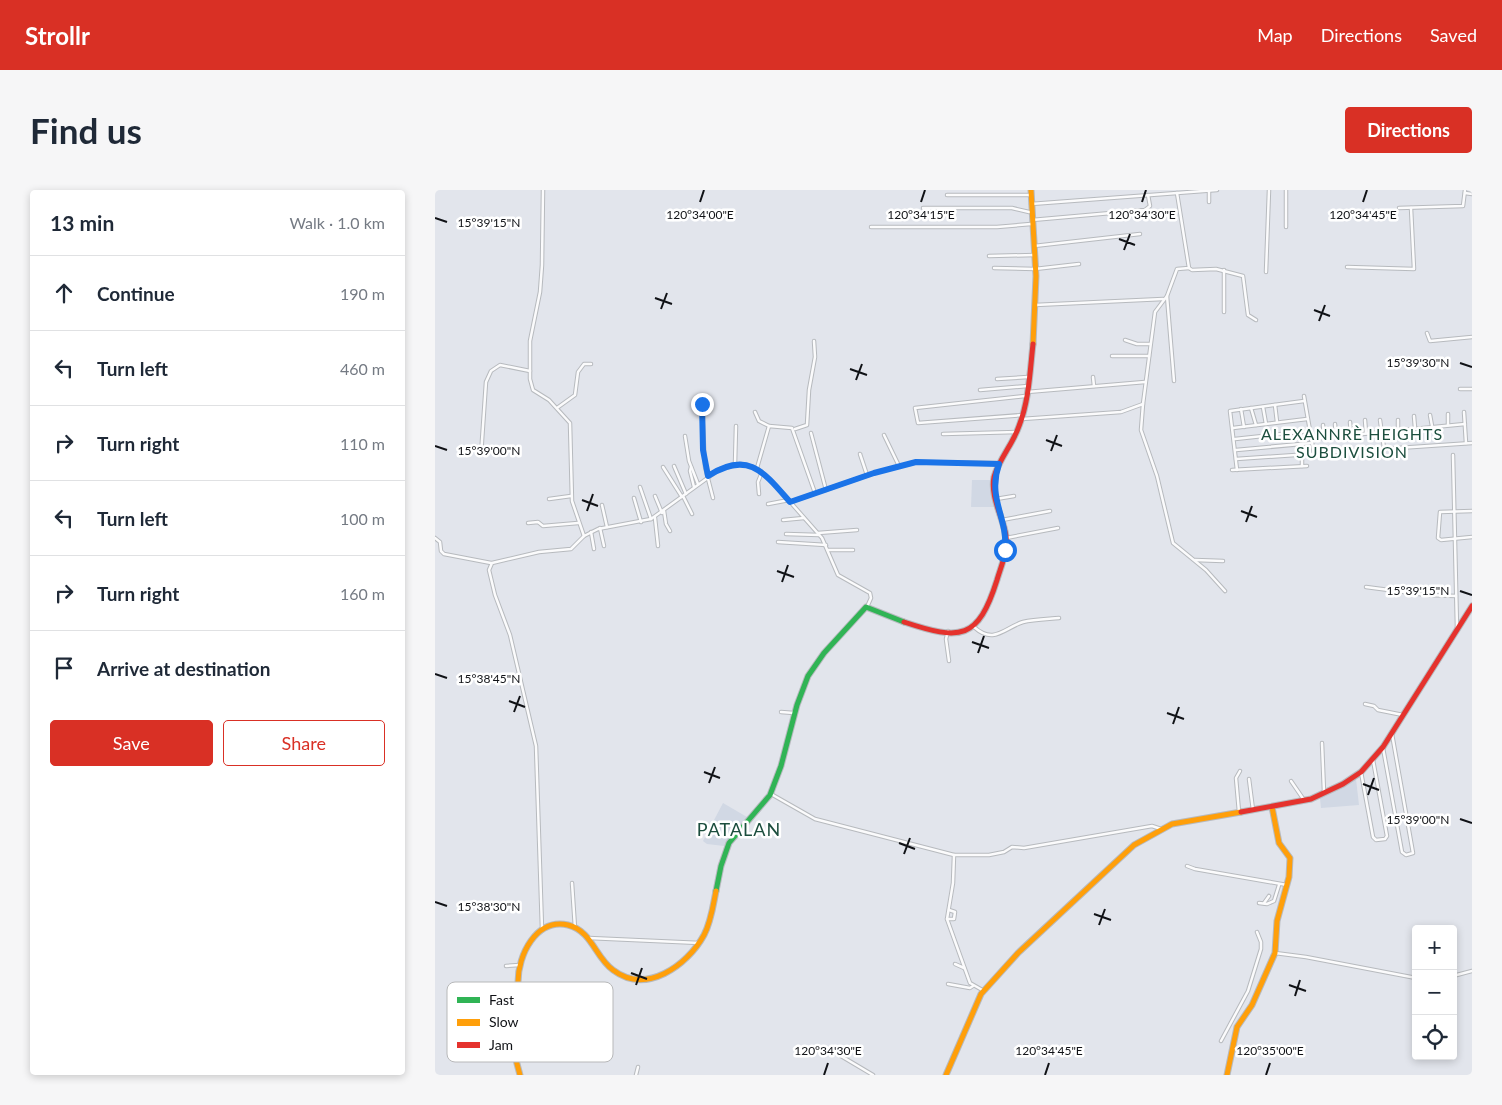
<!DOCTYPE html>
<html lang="en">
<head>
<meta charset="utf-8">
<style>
  :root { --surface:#fff; --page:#f6f6f7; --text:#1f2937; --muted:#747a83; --line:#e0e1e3; --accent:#d93025 }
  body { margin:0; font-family:Lato,sans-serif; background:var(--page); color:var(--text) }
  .controls { position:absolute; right:15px; bottom:15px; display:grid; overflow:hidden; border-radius:5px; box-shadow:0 2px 8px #0003 }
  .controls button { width:45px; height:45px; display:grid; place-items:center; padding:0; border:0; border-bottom:1px solid var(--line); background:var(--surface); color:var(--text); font:25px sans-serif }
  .stop { position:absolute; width:15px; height:15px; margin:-11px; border:4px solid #1a73e8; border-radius:50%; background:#fff }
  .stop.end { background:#1a73e8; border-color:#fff; box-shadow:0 1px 5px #0008 }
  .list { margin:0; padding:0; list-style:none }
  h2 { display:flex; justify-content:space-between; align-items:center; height:65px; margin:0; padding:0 20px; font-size:21px }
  h2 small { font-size:16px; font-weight:400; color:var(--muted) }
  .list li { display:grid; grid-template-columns:32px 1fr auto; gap:15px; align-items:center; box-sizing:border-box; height:75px; padding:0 20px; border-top:1px solid var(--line) }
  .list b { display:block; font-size:19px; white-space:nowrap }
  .list em { font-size:16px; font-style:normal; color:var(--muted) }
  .actions { display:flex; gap:10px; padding:15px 20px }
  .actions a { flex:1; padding:11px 0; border:1px solid var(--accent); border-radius:5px; text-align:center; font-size:18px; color:var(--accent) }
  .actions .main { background:var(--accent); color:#fff }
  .icon { flex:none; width:28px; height:28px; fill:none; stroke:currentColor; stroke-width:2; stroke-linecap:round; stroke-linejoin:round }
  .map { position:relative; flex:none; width:1037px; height:885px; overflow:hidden; border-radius:5px }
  header { display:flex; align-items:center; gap:30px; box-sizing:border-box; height:70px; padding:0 25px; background:var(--accent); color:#fff }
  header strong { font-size:24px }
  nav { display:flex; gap:28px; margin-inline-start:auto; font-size:18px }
  .intro { display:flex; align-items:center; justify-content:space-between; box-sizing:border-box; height:120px; padding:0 30px }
  h1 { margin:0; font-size:35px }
  .button { padding:12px 22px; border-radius:5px; background:var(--accent); color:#fff; font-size:18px; font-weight:700 }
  main { display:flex; gap:30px; padding:0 30px }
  aside { flex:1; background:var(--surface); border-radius:5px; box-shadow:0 2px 8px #0003 }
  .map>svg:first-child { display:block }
</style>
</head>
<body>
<header>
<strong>Strollr</strong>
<nav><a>Map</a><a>Directions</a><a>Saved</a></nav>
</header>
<div class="intro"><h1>Find us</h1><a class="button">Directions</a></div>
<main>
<aside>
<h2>13 min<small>Walk · 1.0 km</small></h2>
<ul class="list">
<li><svg class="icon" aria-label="ahead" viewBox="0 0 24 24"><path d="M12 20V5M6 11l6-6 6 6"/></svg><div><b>Continue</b></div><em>190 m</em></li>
<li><svg class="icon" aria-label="left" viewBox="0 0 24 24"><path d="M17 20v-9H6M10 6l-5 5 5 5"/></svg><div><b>Turn left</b></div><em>460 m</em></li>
<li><svg class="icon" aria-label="right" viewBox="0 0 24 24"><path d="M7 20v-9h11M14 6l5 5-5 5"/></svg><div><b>Turn right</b></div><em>110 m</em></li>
<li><svg class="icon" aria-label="left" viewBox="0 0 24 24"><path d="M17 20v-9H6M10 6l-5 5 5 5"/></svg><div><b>Turn left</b></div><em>100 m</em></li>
<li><svg class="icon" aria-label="right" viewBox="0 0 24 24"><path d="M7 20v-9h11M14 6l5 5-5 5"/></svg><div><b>Turn right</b></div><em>160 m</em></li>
<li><svg class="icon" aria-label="arrive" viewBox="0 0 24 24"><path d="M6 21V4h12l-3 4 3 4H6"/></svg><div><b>Arrive at destination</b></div></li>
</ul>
<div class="actions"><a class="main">Save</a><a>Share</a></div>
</aside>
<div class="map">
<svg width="1037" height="885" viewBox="0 0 1037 885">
  <rect width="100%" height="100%" fill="#e2e5ec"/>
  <g fill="#d1d8e4">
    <polygon points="537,290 558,290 562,317 536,317"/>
    <polygon points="921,589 924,615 886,618 885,608"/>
    <polygon points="288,613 312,627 289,656 272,654 268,651"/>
  </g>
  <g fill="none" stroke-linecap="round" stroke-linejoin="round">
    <defs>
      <g id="street">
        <polyline points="108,0 107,75 105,102 95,151 95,189 98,200 114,210 135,233 137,311 149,346"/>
        <polyline points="1030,3 1037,4"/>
        <polyline points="512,5 595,5"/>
        <polyline points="774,12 774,1"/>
        <polyline points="596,14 782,0"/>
        <polyline points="488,18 577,18 594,22"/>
        <polyline points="964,18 1028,16 1030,0"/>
        <polyline points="597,30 710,20 715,16 713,5"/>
        <polyline points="436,37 562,37 596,34"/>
        <polyline points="851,37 851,0"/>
        <polyline points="599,56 705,44"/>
        <polyline points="554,66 600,65"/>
        <polyline points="912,77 979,79 976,18"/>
        <polyline points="559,78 600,79 644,74"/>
        <polyline points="754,78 757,80 781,79 808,86 813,125 821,130"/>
        <polyline points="831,82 834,0"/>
        <polyline points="732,106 739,191"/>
        <polyline points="600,115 728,109"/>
        <polyline points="789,122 789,80"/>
        <polyline points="992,143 995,151 1037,147"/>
        <polyline points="690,150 702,154 715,154"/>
        <polyline points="677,166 714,166"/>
        <polyline points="658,187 659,196"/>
        <polyline points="562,189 593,187"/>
        <polyline points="1025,199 1037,199"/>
        <polyline points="545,200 593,196"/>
        <polyline points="592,202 710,192"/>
        <polyline points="869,206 879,264"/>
        <polyline points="267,214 270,277 278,308"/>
        <polyline points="708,214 720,122 732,106 742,79 754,78 742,3"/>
        <polyline points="840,215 842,232"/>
        <polyline points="828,217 831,234"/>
        <polyline points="122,218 140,205 143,182 149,174 156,174"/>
        <polyline points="816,218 821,235"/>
        <polyline points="806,219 809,237"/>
        <polyline points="320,222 324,231 334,236"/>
        <polyline points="1029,222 1031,253"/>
        <polyline points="1013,224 1013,235"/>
        <polyline points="588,225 483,233 480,218 590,206"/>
        <polyline points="995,225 997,236"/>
        <polyline points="979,226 980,238"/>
        <polyline points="587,229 686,222 708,214 706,240 722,286 738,353 771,380 790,401"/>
        <polyline points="930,230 931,243"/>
        <polyline points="945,230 949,258"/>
        <polyline points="963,230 963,239"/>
        <polyline points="915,232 916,244"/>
        <polyline points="900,234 901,245"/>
        <polyline points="888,235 889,247"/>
        <polyline points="798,238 872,229"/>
        <polyline points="360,239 372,235 374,200 380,167 379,151"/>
        <polyline points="376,243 391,300"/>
        <polyline points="508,244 582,242"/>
        <polyline points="449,245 464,276"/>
        <polyline points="250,246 254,271 263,294"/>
        <polyline points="800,249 874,241"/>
        <polyline points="876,249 1030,234"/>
        <polyline points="801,260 877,253"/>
        <polyline points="425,264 432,285"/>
        <polyline points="46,265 51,192 56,181 65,175 95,181"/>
        <polyline points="867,265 867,276"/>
        <polyline points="1018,265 1022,438"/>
        <polyline points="801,269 1037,253"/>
        <polyline points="300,274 301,236"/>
        <polyline points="239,276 251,304"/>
        <polyline points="228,277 247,307"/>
        <polyline points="256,277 255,281 259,297"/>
        <polyline points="322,278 334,236 357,238 380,303"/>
        <polyline points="797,280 872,276"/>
        <polyline points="802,280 795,221 869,211"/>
        <polyline points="205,297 216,329"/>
        <polyline points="324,304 323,292 327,282"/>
        <polyline points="220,306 227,323"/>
        <polyline points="248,306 257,324"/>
        <polyline points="199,308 206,332"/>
        <polyline points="114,309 136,306"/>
        <polyline points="561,309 579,306"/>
        <polyline points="355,312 439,283 481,272 564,273"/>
        <polyline points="333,314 354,310"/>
        <polyline points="167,315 172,337"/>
        <polyline points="229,321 231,334 235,341"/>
        <polyline points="1037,321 1005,322 1003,348 1006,350 1037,347"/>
        <polyline points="220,328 223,356"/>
        <polyline points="348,330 369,328"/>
        <polyline points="567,330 615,321"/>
        <polyline points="93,333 103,332 108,336 143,333"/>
        <polyline points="165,338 169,356"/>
        <polyline points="156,342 159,359"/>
        <polyline points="383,343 422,340"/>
        <polyline points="351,344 384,345"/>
        <polyline points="0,348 5,352 6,361 9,364 56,373"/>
        <polyline points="571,348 623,338"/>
        <polyline points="343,352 391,355"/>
        <polyline points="393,360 418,360"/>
        <polyline points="760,370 788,371"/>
        <polyline points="931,397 992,405 1021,406"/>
        <path d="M 539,437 C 559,455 569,438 588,432 C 599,429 613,429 624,428"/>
        <polyline points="513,441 511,449 514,471"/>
        <polyline points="930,514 939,516 943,520 968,525"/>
        <polyline points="346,522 359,523"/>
        <polyline points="887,553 889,602"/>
        <polyline points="948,558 967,662 971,665 978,663 957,544"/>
        <polyline points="926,582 938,647 941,650 950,649 952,646 938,570"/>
        <polyline points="814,589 818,620"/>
        <polyline points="856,591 869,610"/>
        <polyline points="336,604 380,629 519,665 518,693 512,729 535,793 549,801"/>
        <polyline points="804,622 801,588 805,581"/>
        <polyline points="519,665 554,665 569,662 577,657 589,658 717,636 726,639"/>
        <polyline points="752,676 760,679 852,695"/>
        <polyline points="137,693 140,738"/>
        <polyline points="824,713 832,714 839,711 844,695"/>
        <polyline points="829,713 834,706"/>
        <polyline points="512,729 519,729 520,722 514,720"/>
        <polyline points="107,739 101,556 75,445 60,405 54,380 57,373 104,362 136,359 149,346 163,339 216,329 285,279 306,274 322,278 342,297 387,348 403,385 435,403 436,408 432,417"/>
        <polyline points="154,748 265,753"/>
        <polyline points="840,763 871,767 981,788"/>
        <polyline points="520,774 529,778"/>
        <polyline points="71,776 85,775"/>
        <polyline points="1018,786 1037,781"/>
        <polyline points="513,794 535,798 538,796"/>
        <polyline points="69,829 70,833 85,833"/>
        <polyline points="786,851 813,801 826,759 826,752 822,742"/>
        <polyline points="406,866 438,885"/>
        <polyline points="201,885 203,877"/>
      </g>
      <polyline id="fast" points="281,701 286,676 294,653 335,605 346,576 362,515 373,486 389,463 431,417 469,432"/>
      <g id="slow">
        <polyline points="596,0 601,86 598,154"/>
        <path d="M 85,885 C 82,873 77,860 80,848 C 82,840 87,834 88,826 C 89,815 83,804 83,792 C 83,765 101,728 133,735 C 157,741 160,767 178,780 C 211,805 252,776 269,745 C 276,732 278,716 281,701"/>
        <polyline points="511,885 546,804 583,763 699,655 737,634 806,622"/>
        <polyline points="792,885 802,837 817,815 840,763 842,731 854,687 855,668 844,653 837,617"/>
      </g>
      <g id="jam">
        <path d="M 469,432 C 526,451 543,450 562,390 C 566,376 573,362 571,346 C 568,327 555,307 559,287 C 564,269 578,254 584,236 C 594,211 595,181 598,154"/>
        <polyline points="806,622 876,609 908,594 926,582 948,557 1037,416"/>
      </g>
    </defs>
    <use href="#street" stroke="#b7babe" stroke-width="4.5"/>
    <use href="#fast" stroke="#b7babe" stroke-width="7"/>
    <use href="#slow" stroke="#b7babe" stroke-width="7"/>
    <use href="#jam" stroke="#b7babe" stroke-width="7"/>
    <use href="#street" stroke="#fbfbfc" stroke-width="2.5"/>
    <use href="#fast" stroke="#30b455" stroke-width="5"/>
    <use href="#slow" stroke="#ff9f0a" stroke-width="5"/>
    <use href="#jam" stroke="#e5322d" stroke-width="5"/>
  </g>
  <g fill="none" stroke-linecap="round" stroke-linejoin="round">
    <path stroke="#1a73e8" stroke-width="6" d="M 267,214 L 268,260 L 273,286 C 313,260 329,282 355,312 L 439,283 L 481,272 L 564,274 C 552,309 573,327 570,360"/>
  </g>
  <path fill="none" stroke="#101216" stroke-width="2" d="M 265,12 L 269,0M 486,12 L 490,0M 707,12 L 711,0M 928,12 L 932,0M 0,28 L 12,32M 684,49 L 700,55M 689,60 L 695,44M 220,108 L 237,114M 226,119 L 232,103M 879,120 L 895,126M 884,131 L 890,115M 1025,173 L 1037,177M 415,179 L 432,185M 421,190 L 427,174M 611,250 L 627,256M 0,256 L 12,260M 616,261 L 622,245M 147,310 L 163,316M 152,321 L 158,304M 806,321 L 822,327M 811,332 L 817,316M 342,381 L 359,387M 347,392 L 353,375M 1025,401 L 1037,405M 537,452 L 554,458M 543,463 L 549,446M 0,484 L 12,488M 74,511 L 90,517M 79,522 L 85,506M 732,523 L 749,529M 738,534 L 744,517M 269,582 L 285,588M 274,593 L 280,577M 928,594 L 944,600M 933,605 L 939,588M 1025,629 L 1037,633M 464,653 L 480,659M 469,664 L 475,648M 0,712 L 12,716M 659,724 L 676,730M 664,735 L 670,719M 196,783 L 212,789M 201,795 L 207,778M 854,795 L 871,801M 860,806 L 865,790M 389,885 L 393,873M 610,885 L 614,873M 831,885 L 835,873"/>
  <g text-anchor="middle" stroke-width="5" stroke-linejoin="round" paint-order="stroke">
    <g font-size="16" letter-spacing="1" fill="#1c4e3e" stroke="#fff">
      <text x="917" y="250">ALEXANNRÈ HEIGHTS<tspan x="917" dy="18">SUBDIVISION</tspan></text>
    </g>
    <g font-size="18" letter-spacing="1" fill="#1c4e3e" stroke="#fff">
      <text x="304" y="646">PATALAN</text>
    </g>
  </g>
  <rect x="12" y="792" width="166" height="80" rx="8" fill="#fff" stroke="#b7b8b9" stroke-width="1"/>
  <rect x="22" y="807" width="23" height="6" fill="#30b455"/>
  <rect x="22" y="829" width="23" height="7" fill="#ff9f0a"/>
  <rect x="22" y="852" width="23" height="6" fill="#e5322d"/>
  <g font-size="14" fill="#101216">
    <text x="54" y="815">Fast</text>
    <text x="54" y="837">Slow</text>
    <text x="54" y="860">Jam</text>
  </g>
  <g font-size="12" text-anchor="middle" fill="#101216" stroke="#fff" stroke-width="5" stroke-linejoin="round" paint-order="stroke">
    <text x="265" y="29">120°34'00"E</text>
    <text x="486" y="29">120°34'15"E</text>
    <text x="707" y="29">120°34'30"E</text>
    <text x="928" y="29">120°34'45"E</text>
    <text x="54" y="37">15°39'15"N</text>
    <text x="983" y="177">15°39'30"N</text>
    <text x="54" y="265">15°39'00"N</text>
    <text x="983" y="405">15°39'15"N</text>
    <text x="54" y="493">15°38'45"N</text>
    <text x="983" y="634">15°39'00"N</text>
    <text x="54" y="721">15°38'30"N</text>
    <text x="393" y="865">120°34'30"E</text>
    <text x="614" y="865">120°34'45"E</text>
    <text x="835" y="865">120°35'00"E</text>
  </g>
</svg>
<div class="controls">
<button>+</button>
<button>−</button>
<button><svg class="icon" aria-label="locate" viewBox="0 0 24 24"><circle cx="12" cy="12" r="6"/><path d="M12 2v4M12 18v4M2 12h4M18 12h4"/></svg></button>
</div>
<div class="stop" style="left:570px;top:360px"></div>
<div class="stop end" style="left:267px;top:214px"></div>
</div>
</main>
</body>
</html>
